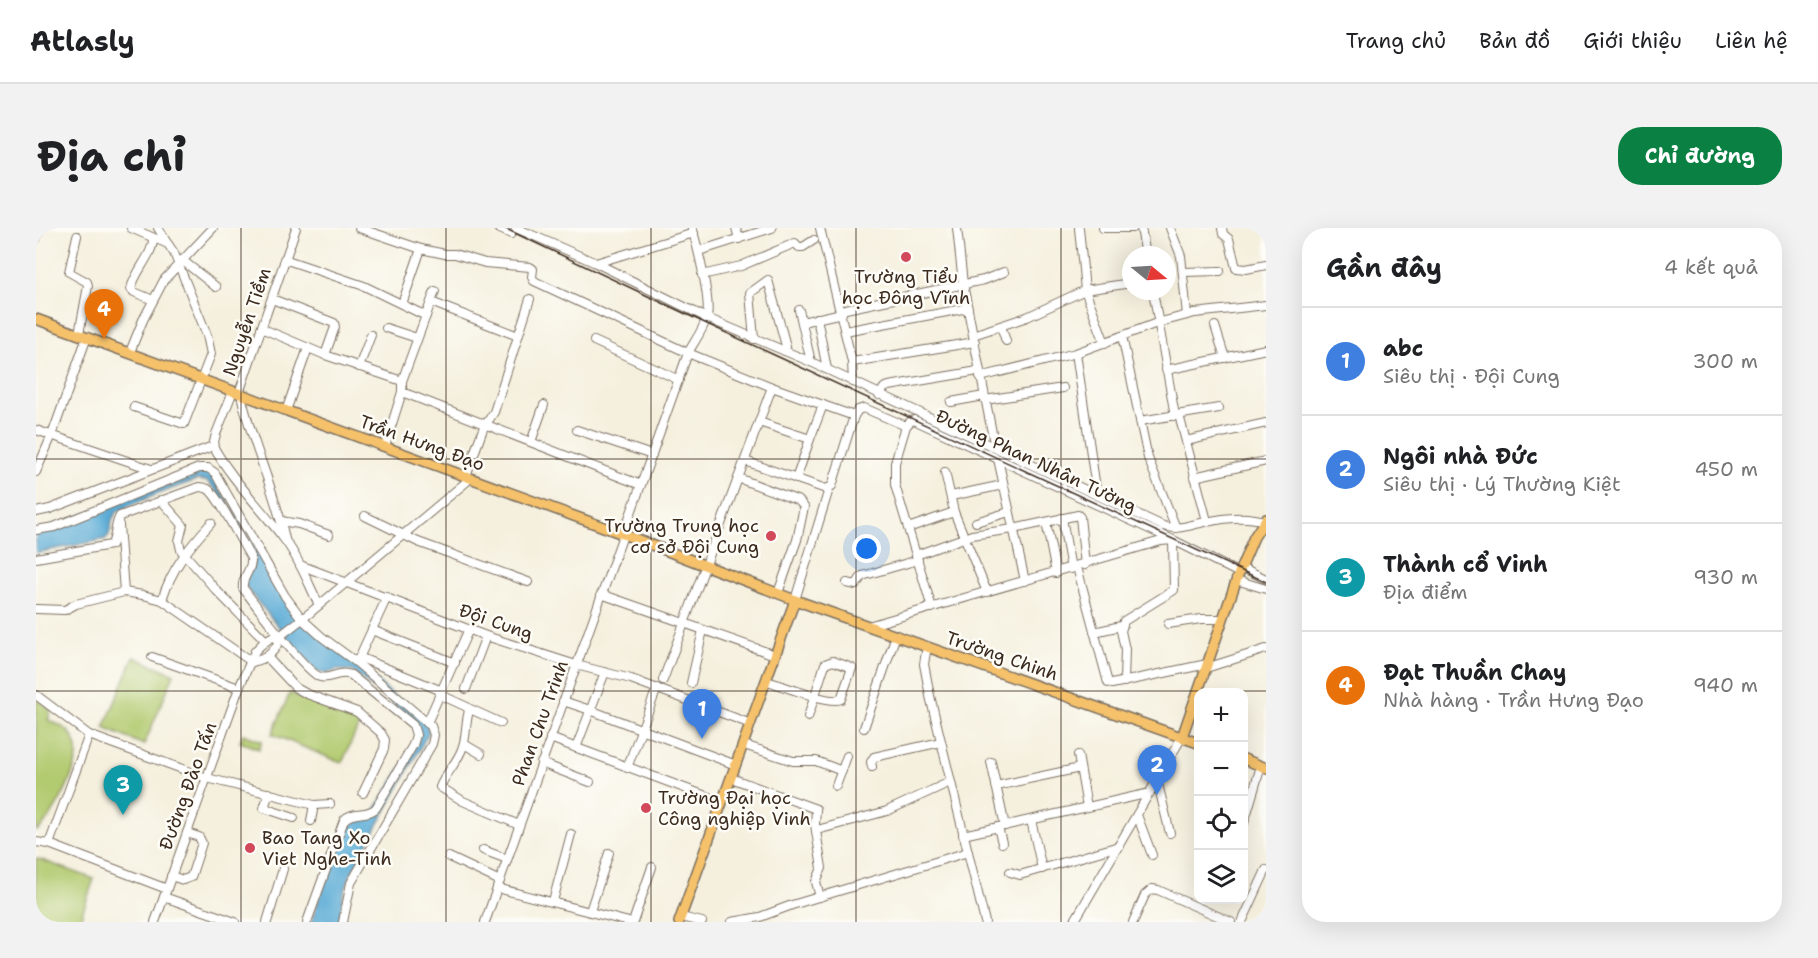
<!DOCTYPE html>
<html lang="vi">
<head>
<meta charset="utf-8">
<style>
  :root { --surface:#fff; --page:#f2f2f2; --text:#202124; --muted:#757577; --line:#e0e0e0; --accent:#0b8043 }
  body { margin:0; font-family:"Shantell Sans",sans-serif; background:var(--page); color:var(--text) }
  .controls { position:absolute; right:18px; bottom:18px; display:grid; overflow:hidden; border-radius:12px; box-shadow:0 6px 24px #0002 }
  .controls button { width:54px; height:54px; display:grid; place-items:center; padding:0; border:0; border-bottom:2px solid var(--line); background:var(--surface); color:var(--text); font:30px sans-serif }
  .compass { position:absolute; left:1086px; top:18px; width:54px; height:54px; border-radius:50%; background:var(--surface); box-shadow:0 6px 24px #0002; rotate:108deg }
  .you { position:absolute; left:831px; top:321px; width:21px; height:21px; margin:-15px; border:4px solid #fff; border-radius:50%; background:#1a73e8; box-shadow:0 0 0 9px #1a73e833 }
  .badge { display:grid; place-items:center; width:39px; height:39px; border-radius:50%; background:var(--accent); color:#fff; font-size:20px; font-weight:700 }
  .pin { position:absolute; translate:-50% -50px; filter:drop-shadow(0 2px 3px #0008) }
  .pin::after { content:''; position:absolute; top:32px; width:21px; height:18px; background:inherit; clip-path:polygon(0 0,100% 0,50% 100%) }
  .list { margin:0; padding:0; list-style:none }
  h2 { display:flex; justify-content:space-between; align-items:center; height:78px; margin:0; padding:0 24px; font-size:26px }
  h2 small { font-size:20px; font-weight:400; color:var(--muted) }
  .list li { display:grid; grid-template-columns:39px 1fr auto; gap:18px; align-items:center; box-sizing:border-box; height:108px; padding:0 24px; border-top:2px solid var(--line) }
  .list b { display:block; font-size:22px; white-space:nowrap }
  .list p { margin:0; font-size:20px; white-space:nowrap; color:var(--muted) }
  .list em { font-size:20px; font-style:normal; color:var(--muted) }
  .icon { flex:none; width:33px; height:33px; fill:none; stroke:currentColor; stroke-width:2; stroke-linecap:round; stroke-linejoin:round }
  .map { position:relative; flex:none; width:1230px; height:694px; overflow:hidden; border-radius:24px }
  header { display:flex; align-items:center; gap:36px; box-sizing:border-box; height:84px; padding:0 30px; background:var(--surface); border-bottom:2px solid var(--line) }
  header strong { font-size:28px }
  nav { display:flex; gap:33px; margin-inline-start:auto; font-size:21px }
  .intro { display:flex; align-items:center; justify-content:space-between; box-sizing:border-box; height:144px; padding:0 36px }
  h1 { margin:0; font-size:42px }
  .button { padding:15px 27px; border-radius:24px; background:var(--accent); color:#fff; font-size:21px; font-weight:700 }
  main { display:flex; gap:36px; padding:0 36px }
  aside { flex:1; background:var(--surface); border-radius:24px; box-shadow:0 6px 24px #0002 }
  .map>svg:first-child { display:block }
</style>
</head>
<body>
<header>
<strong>Atlasly</strong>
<nav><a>Trang chủ</a><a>Bản đồ</a><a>Giới thiệu</a><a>Liên hệ</a></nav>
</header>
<div class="intro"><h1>Địa chỉ</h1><a class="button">Chỉ đường</a></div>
<main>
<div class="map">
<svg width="1230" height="694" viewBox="0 0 1230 694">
  <rect width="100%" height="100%" fill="#fdfcf7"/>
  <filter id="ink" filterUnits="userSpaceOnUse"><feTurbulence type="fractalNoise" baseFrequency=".0167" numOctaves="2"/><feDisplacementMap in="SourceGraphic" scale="12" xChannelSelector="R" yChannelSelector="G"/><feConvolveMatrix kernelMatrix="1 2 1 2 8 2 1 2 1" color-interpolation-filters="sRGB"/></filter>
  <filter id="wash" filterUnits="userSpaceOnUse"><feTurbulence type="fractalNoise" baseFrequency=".008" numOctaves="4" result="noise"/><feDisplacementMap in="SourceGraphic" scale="24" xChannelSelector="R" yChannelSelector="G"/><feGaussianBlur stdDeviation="1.35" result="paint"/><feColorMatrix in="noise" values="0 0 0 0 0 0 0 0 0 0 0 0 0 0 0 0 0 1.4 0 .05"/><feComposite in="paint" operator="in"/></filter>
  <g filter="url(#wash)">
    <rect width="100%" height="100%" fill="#f5f0de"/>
    <g fill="#b2ca6f" stroke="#767a46" stroke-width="1.5">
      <polygon points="98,429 138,446 108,517 68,500"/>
      <polygon points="254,465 324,494 306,535 236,506"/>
      <path d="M 0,472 L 8,476 L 15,483 L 12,492 C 27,498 37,503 41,520 C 45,537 15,596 0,603 Z"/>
      <polygon points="207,506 226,513 223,521 204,514"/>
      <polygon points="0,630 58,651 43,694 0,694"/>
    </g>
    <path fill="#5bacd6" stroke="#4b6b7a" stroke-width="1.5" d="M 164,243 L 174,243 L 257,384 L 390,494 L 393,504 L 314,648 L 307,668 L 303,694 L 275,694 L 309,595 L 319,588 L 336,587 L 382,513 L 384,506 L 379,494 L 316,443 L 301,442 L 289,446 L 280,443 L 211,361 L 209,356 L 217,329 L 179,261 L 171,253 L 160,252 C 146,257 87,278 80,285 C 73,293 77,304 70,311 L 0,325 L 0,304 Z"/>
  </g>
  <g filter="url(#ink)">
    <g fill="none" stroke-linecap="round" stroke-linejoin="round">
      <defs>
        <g id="minor">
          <polyline points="95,0 132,16 138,25 171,107 175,126 148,196 98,179"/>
          <polyline points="122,0 131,15"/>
          <polyline points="323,0 385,21 409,26 419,26 449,35 494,39 497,41 496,49 498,53 652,125 736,159 818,188 822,182 828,180 870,198 875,193 878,192 1137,312 1203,345"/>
          <polyline points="462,0 475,6"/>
          <path d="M 480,0 L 560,35 L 671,90 L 775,134 L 1127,298 C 1141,303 1156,296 1170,294 C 1188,290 1210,287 1228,293"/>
          <polyline points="700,0 703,11"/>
          <polyline points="784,0 816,134 939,114"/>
          <polyline points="921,0 927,56 959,220"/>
          <polyline points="1043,0 1049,62 1069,115"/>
          <polyline points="1067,0 1097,0"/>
          <polyline points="1105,0 1110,27"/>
          <polyline points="1134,0 1145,28 1151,87"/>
          <polyline points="1186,0 1187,6 1193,11 1200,40 1210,41 1230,37"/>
          <polyline points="41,8 33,44 51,54 52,58 43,106"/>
          <path d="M 117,10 C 118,26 98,44 95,61 L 98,64 L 117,72"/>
          <polyline points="0,11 4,0"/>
          <polyline points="663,23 736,0"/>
          <polyline points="248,31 328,58 390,88"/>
          <polyline points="146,32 180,59"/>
          <polyline points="560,35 658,5"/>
          <polyline points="1147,44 1184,43"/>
          <polyline points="666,47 705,38 759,15 763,19 767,19 778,12"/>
          <polyline points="1117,63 1139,188"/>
          <polyline points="236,71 298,95 299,99 289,127"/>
          <polyline points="395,74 482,108"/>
          <polyline points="366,76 385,21"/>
          <polyline points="763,82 775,134"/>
          <polyline points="805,82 948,52 968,44"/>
          <polyline points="781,90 791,141"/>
          <polyline points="766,94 806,85"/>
          <polyline points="965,98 970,113"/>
          <polyline points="1179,98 1189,130"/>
          <polyline points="225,100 289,127 366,153"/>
          <polyline points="350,100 381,110"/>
          <polyline points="809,103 932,80"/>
          <polyline points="937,107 991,89 1049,62 1095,55"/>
          <polyline points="1086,108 1112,230 1140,300"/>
          <polyline points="718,111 714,65 732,52 750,118 749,123"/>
          <polyline points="558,113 643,152"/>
          <polyline points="94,124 107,92 128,52 177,0"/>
          <polyline points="1040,125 1061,267"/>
          <polyline points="816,134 817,154"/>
          <polyline points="323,139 335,107"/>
          <polyline points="1130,142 1230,121"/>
          <polyline points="944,149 1040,125 1121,95 1159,85 1230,77"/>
          <polyline points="366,164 605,257"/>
          <polyline points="203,165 260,0"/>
          <path d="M 205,166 C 215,215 239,261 249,311"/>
          <polyline points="843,167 848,160 853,158 942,143"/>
          <polyline points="949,172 1027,160"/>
          <polyline points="915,174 948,168"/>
          <polyline points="250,183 272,120"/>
          <polyline points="1143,187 1171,293"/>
          <polyline points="1104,193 1183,180"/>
          <polyline points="723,194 774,211 787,177"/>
          <polyline points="870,198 859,235 859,257 896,380"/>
          <polyline points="0,202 115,241"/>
          <polyline points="541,202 616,227"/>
          <polyline points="1150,213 1230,195"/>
          <polyline points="495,214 508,177"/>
          <path d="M 177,218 C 195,251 225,280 248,311 C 263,330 272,355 283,377"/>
          <polyline points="177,218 180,206 197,163"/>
          <polyline points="349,218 366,164 366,153 399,63"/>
          <polyline points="962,231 989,353"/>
          <polyline points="709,233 790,261 796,258 818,188"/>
          <polyline points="0,244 16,207 51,109"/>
          <polyline points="909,244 918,284 951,364"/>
          <polyline points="430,248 447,201 458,184 494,71"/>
          <polyline points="1158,249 1230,233"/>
          <polyline points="702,250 763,273 768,279 761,312 742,365"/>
          <polyline points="760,251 774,211"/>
          <polyline points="915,268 967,257"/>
          <polyline points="125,272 147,297 143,313 145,322 180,362 230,413"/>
          <polyline points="0,284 14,281 177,218"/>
          <polyline points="329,288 382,314 492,354"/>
          <polyline points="1026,290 1035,341"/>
          <polyline points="245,293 263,296 293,307"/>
          <polyline points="940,294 973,284"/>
          <polyline points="1010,294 1020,345"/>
          <polyline points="83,297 88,364"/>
          <polyline points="872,300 918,284"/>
          <polyline points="0,302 18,299 163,240 172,240 179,245 249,368 266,391 286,409 320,434 395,498 398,507 396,516 315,655 307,694"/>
          <polyline points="880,327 936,307 977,301 1042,287 1044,289 1049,337"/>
          <path d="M 0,330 L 75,317 C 81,309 78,297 84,288 L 163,259 C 167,259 168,259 172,261 C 183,268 206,316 215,330 C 217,342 205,349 207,360 C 219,376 269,444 284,449 C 294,452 302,442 315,447 L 377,497 L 380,507 L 377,517 L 340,580 C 331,589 317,582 308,592 L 271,694"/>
          <polyline points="264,337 450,408 540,437 595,451 715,496"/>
          <polyline points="1041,339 1072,455 1076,456 1171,436"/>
          <polyline points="1205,339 1230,351"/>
          <polyline points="1200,352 1230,361"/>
          <polyline points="811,355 820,357 826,348 882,332"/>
          <polyline points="565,366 739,427"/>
          <path d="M 126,372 C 135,341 154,318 175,295"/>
          <polyline points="759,372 793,261"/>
          <polyline points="0,381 29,382 40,376 88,364 107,367 126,372 216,434"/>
          <polyline points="1132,396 1165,391 1186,391"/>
          <polyline points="832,398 1125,313 1137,312 1138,362 1088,393 1085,403 1089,421 1088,454"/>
          <polyline points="336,402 419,435"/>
          <polyline points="1058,404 1085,398"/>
          <polyline points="891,418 888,436 894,468 949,694"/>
          <polyline points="116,429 203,460"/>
          <polyline points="231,429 260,460 271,466 321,484 345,505 349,512 348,521 327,565"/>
          <polyline points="323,430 351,369"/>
          <path d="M 216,434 C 231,431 241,423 244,408"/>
          <polyline points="320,434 325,430 406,463"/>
          <polyline points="1170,440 1230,421"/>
          <polyline points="627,452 736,159"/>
          <path d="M 731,453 C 745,457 795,477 805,471 L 816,440 L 797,433 L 789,436 L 772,489"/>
          <polyline points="655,455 667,402"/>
          <polyline points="430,461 450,408"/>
          <polyline points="0,467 53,507 171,550 278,577 294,576"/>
          <path d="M 405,467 L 431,479 L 433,483 C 429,495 431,509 426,521 C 421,535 409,546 404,559 L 427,573 L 483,597"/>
          <polyline points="527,473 554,482 700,537"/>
          <polyline points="432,480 465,495"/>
          <polyline points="391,495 433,401"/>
          <polyline points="828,500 860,407"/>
          <polyline points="514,510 686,574"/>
          <polyline points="428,516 445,526"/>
          <polyline points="708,517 757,533 780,533 806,543"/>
          <polyline points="540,520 569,444"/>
          <polyline points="1042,527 1051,579"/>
          <polyline points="955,534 969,598"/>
          <polyline points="505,535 554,554"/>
          <polyline points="836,539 835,534 838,529 905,514"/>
          <polyline points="591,540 621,460"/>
          <polyline points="695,550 780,581 779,597 786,640 780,654 784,669"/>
          <polyline points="1121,552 1134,605"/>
          <polyline points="800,558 811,528"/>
          <polyline points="960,558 1044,540"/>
          <polyline points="233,565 228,580 258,590"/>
          <polyline points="1101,587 1116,627"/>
          <polyline points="995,592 1006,641"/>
          <polyline points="275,593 278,577"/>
          <polyline points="1208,595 1225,538"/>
          <polyline points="962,599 966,615"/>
          <polyline points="781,602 851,583 914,554"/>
          <polyline points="927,607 1114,565"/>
          <polyline points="0,614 13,616 131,661"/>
          <polyline points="13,616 53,507"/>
          <polyline points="447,622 471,631"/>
          <polyline points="413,629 464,653"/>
          <polyline points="974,644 984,647 1083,618"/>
          <polyline points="135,648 147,652 155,649 166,615 163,609 151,605"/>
          <polyline points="461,660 593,694"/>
          <polyline points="128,669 199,694"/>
          <polyline points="517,673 535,606"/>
          <polyline points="554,683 573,625"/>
          <polyline points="645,689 666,694"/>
          <polyline points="119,694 203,460 219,423 225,417 234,410 244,408 275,384 435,250"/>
          <polyline points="231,694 247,641"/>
          <path d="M 449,694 L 652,125 C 658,114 668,101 671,88 C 675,72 661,17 656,0"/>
          <polyline points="597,694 616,639"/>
          <polyline points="696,694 724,689 756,677 932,624"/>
          <polyline points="1038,694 1146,509"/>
          <polyline points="1097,694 1109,667 1116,661 1122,662 1195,694"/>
          <polyline points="1206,694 1230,642"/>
        </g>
        <g id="major">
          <polyline points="0,91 587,306 759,372 1162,515"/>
          <polyline points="1146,509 1204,342 1218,309 1230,291"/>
          <polyline points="1208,531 1230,540"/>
          <polyline points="643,694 759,372"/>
        </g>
      </defs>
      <use href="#minor" stroke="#7c6f61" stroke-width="10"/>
      <use href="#major" stroke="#7c6f61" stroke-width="12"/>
      <use href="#minor" stroke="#fff" stroke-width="8"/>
      <use href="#major" stroke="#f5c16b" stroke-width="9"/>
      <polyline stroke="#3b2a1e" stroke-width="1.5" points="468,0 669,95 1230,354"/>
    </g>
  </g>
  <path fill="none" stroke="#3b2a1e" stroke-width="1.5" stroke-opacity="0.55" d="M 205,0 L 205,694M 410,0 L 410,694M 615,0 L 615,694M 820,0 L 820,694M 1025,0 L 1025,694M 0,231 L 1230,231M 0,463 L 1230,463"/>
  <g fill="#d1495b" stroke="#fdfcf7" stroke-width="2">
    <circle cx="870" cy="29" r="6"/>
    <circle cx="735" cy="308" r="6"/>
    <circle cx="610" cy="580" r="6"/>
    <circle cx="214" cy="620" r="6"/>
  </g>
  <g text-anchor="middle" stroke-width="5" stroke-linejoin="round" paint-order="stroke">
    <g font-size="18" fill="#3b2a1e" stroke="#fdfcf7" text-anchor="start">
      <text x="870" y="55" text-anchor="middle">Trường Tiểu<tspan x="870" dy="21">học Đông Vĩnh</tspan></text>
      <text x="723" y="304" text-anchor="end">Trường Trung học<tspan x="723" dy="21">cơ sở Đội Cung</tspan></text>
      <text x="622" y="576">Trường Đại học<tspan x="622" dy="21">Công nghiệp Vinh</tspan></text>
      <text x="226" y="616">Bao Tang Xo<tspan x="226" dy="21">Viet Nghe-Tinh</tspan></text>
    </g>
    <g font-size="18" fill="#3b2a1e" stroke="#fdfcf7">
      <text transform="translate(211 94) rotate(-71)" y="6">Nguyễn Tiềm</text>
      <text transform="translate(386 215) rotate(20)" y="6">Trần Hưng Đạo</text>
      <text transform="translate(1000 233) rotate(25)" y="6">Đường Phan Nhân Tường</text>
      <text transform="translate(460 394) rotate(19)" y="6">Đội Cung</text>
      <text transform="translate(966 428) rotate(19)" y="6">Trường Chinh</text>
      <text transform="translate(504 495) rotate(-70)" y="6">Phan Chu Trinh</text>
      <text transform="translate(152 558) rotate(-70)" y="6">Đường Đào Tấn</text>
    </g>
  </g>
</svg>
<div class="controls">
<button>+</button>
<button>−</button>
<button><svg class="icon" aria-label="locate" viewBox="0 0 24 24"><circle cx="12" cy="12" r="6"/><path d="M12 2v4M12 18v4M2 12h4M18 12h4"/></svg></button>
<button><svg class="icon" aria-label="layers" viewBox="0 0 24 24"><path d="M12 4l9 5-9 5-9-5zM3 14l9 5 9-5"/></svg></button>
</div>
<svg class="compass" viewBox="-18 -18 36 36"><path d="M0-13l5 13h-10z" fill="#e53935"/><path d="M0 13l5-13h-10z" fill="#757577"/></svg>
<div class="you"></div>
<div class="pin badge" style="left:666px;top:511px;background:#3f7fe0">1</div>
<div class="pin badge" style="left:1121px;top:567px;background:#3f7fe0">2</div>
<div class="pin badge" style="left:87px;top:587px;background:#0f9aa8">3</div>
<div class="pin badge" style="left:68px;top:111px;background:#e8710a">4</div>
</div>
<aside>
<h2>Gần đây<small>4 kết quả</small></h2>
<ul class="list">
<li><span class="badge" style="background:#3f7fe0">1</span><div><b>abc</b><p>Siêu thị · Đội Cung</p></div><em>300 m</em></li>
<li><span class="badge" style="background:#3f7fe0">2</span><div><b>Ngôi nhà Đức</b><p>Siêu thị · Lý Thường Kiệt</p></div><em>450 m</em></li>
<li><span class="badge" style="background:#0f9aa8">3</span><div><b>Thành cổ Vinh</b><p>Địa điểm</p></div><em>930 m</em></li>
<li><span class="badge" style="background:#e8710a">4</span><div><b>Đạt Thuần Chay</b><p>Nhà hàng · Trần Hưng Đạo</p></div><em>940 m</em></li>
</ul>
</aside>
</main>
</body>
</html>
